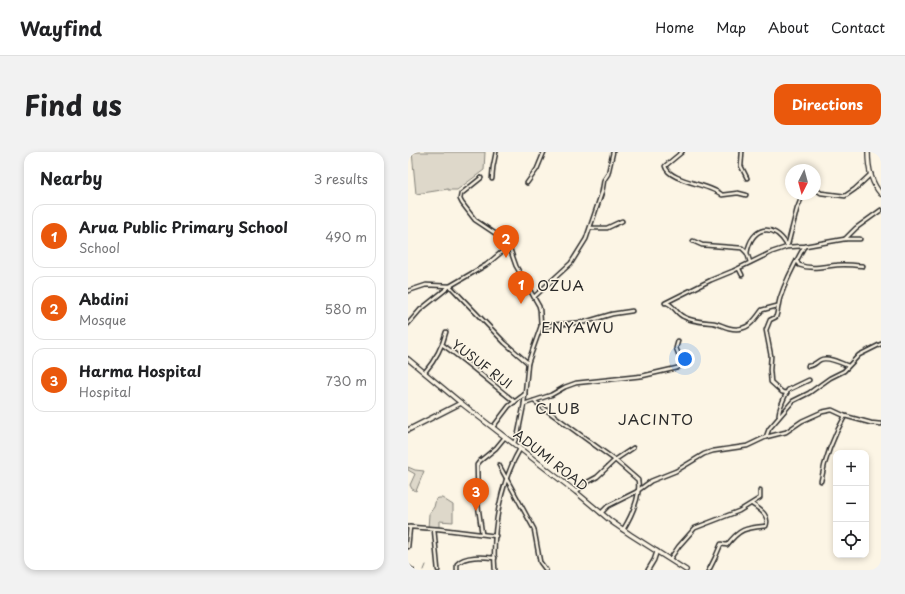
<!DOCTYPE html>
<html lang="en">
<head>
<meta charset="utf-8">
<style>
  :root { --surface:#fff; --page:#f2f2f2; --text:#202124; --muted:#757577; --line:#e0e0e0; --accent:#ea580c }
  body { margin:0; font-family:"Playpen Sans",sans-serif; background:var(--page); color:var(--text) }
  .controls { position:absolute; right:12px; bottom:12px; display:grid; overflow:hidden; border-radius:8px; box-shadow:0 2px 6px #0003 }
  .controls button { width:36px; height:36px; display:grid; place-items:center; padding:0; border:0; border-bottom:1px solid var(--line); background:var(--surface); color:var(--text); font:20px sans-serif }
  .compass { position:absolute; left:377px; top:12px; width:36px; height:36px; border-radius:50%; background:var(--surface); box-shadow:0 2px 6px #0003; rotate:186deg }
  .you { position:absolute; left:277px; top:207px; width:14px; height:14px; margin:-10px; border:3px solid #fff; border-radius:50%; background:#1a73e8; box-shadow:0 0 0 6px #1a73e833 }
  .badge { display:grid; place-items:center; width:26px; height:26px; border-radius:50%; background:var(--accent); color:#fff; font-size:13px; font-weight:700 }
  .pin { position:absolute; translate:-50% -33px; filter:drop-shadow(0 1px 2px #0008) }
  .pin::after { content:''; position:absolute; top:21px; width:14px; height:12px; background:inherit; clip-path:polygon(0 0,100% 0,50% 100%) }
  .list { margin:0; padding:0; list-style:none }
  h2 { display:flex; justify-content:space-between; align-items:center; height:52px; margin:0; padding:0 16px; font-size:17px }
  h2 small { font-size:13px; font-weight:400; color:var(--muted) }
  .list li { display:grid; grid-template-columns:26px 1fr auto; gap:12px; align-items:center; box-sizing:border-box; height:64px; margin:0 8px 8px; padding:0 8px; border:1px solid var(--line); border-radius:12px }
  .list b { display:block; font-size:15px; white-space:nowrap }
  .list p { margin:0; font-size:13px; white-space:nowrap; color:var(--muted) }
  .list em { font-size:13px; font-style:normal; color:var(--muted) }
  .icon { flex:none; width:22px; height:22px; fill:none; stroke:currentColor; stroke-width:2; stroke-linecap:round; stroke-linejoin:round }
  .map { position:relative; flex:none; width:473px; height:418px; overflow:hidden; border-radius:12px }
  header { display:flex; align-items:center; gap:24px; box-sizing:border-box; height:56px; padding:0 20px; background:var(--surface); border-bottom:1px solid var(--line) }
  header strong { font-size:19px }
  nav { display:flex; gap:22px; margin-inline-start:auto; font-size:14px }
  .intro { display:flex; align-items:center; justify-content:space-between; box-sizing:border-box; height:96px; padding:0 24px }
  h1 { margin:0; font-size:28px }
  .button { padding:10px 18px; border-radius:12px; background:var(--accent); color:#fff; font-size:14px; font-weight:700 }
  main { display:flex; gap:24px; padding:0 24px }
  aside { flex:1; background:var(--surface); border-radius:12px; box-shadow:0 2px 6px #0003 }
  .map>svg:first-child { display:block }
</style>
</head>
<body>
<header>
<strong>Wayfind</strong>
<nav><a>Home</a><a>Map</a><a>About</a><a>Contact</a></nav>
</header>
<div class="intro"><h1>Find us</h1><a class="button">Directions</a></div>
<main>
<aside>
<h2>Nearby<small>3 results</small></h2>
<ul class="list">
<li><span class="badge">1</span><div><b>Arua Public Primary School</b><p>School</p></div><em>490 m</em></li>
<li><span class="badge">2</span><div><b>Abdini</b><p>Mosque</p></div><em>580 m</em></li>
<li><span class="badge">3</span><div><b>Harma Hospital</b><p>Hospital</p></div><em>730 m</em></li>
</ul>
</aside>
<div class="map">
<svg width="473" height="418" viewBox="0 0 473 418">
  <rect width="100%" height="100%" fill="#fcf5e5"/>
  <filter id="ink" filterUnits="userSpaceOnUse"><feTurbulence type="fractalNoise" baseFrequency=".025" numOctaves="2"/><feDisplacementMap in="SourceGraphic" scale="8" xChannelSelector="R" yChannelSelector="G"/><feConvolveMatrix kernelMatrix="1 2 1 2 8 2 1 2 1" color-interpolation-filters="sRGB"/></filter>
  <g filter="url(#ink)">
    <g fill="#ded8ca" stroke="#84827a">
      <polygon points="4,0 77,0 76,18 49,38 40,38 40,37 8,42"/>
      <polygon points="0,315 7,318 16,319 8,339 4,337 2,333 7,322 0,318"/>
      <polygon points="31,346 34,346 45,353 45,370 31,369 31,376 20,376 21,362 26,355 28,347"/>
    </g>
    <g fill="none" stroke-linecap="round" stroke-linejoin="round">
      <polyline stroke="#7d7b74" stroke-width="1" points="16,418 18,413"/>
      <defs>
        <g id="street">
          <path d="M 274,0 L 257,14 C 261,30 303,32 314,43 L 330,41 L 338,43"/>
          <polyline points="334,0 333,14 339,26"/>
          <polyline points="73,26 53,42 52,47 54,51 67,68 88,82 101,94 108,114 131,154 132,158 133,174 120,211 116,252 110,282 106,291"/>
          <polyline points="84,27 85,15 88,0"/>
          <polyline points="119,31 129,17 136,0"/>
          <polyline points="407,37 413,41 437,44 447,37 463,22"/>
          <polyline points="183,76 199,76 214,69"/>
          <polyline points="437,87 448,76 473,58"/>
          <polyline points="285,89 294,93 334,96 339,101 342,110"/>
          <polyline points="380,92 389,57 395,42"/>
          <path d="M 339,101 C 344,74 365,70 379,93"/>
          <path d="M 389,109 L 391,113 C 404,118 416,114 429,113 C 438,112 446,113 455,114"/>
          <polyline points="331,117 334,123"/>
          <polyline points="0,139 18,133 42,134 97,191 120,211"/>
          <polyline points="126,145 163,111 178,87 194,40 196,28 200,22 205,0"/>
          <polyline points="257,151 303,128 325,119 364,100 379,95 397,94 437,87 452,87"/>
          <path d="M 259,151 C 267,154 268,162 276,165 C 285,170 296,170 306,171 C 312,172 316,175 321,176 C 338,180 345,171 354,158 L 369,154"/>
          <polyline points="0,172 12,158 42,134 78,113 101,94"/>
          <polyline points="133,174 177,170 204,162 224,159"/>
          <path d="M 35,193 C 60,211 83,231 107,250"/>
          <path d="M 400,214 C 406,214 407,211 412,208 C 419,204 433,211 440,214"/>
          <path d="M 17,220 C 28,207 34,196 38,180"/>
          <path d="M 379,241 L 374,240 L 363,230 L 362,218 L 363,204 L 358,178 L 362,168 L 368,165 C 370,159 370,153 372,146 C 378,128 387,111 396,95"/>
          <path d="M 126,249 L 207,308 L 230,328 C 233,345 224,363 215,378"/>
          <polyline points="116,252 143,243 157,235 168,231 234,224 269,216 274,213 274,211 268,196 270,189"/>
          <path d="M 371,264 C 370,259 377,244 380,238 L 401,228"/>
          <polyline points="85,275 101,254 117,242"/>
          <polyline points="358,285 361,277 385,249 401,241 422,226 436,219 451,203 473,192"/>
          <polyline points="91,313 126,377 132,410 138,418"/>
          <path d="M 413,329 C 417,305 425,285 437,264"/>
          <polyline points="168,340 178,331 189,325 207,308 225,296"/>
          <polyline points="193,361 200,354 228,340 243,329 268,319 296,302 305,299 339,294 358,285 378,280 394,269 414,260 424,258 437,264 463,271 473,272"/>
          <polyline points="0,375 2,375 0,395"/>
          <polyline points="2,375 31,377 88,384"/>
          <polyline points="26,377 30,418"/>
          <polyline points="74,382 70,353 69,313 72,309 88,296 97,285"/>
          <polyline points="262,407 271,394 287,376 331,359 352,346 352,338"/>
          <polyline points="0,415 4,418"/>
          <path d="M 49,418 L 49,412 C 57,403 76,405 87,406"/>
          <path d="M 87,418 C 84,378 92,331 112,297"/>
          <polyline points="240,418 246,408 249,399"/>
          <path d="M 301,418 L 307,406 L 313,392 L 319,393 C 332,376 338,376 358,374 C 362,363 352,358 344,352"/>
        </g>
        <g id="secondary">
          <path d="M 460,0 C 460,14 463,31 473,42"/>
          <polyline points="0,207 53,251 168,340 204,370 223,383 278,418"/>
          <polyline points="0,278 53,251"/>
        </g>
      </defs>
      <use href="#street" stroke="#2b2b2b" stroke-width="5.5"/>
      <use href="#secondary" stroke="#2b2b2b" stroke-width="6"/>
      <use href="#street" stroke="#fcf5e5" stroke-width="2.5"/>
      <use href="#secondary" stroke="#fcf5e5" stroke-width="3.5"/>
    </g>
  </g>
  <g text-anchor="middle" stroke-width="3" stroke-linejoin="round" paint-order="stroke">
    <g font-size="13" fill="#2b2b2b" stroke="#fcf5e5">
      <text transform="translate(74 212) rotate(37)" y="5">YUSUF RIJI</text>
      <text transform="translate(143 308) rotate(38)" y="5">ADUMI ROAD</text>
    </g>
    <g font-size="15" letter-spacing="1" fill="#2b2b2b" stroke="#fcf5e5">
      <text x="153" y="139">OZUA</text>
      <text x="170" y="181">ENYAWU</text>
      <text x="150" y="262">CLUB</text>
      <text x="248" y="273">JACINTO</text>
    </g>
  </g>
</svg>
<div class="controls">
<button>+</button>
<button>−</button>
<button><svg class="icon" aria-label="locate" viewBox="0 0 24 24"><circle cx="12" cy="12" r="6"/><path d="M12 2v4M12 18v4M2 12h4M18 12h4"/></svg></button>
</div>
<svg class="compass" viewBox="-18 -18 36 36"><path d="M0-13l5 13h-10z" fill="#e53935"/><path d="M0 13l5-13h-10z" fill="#757577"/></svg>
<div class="you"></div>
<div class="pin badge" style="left:113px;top:152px">1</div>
<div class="pin badge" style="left:98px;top:106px">2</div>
<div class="pin badge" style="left:68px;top:359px">3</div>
</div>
</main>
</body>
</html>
